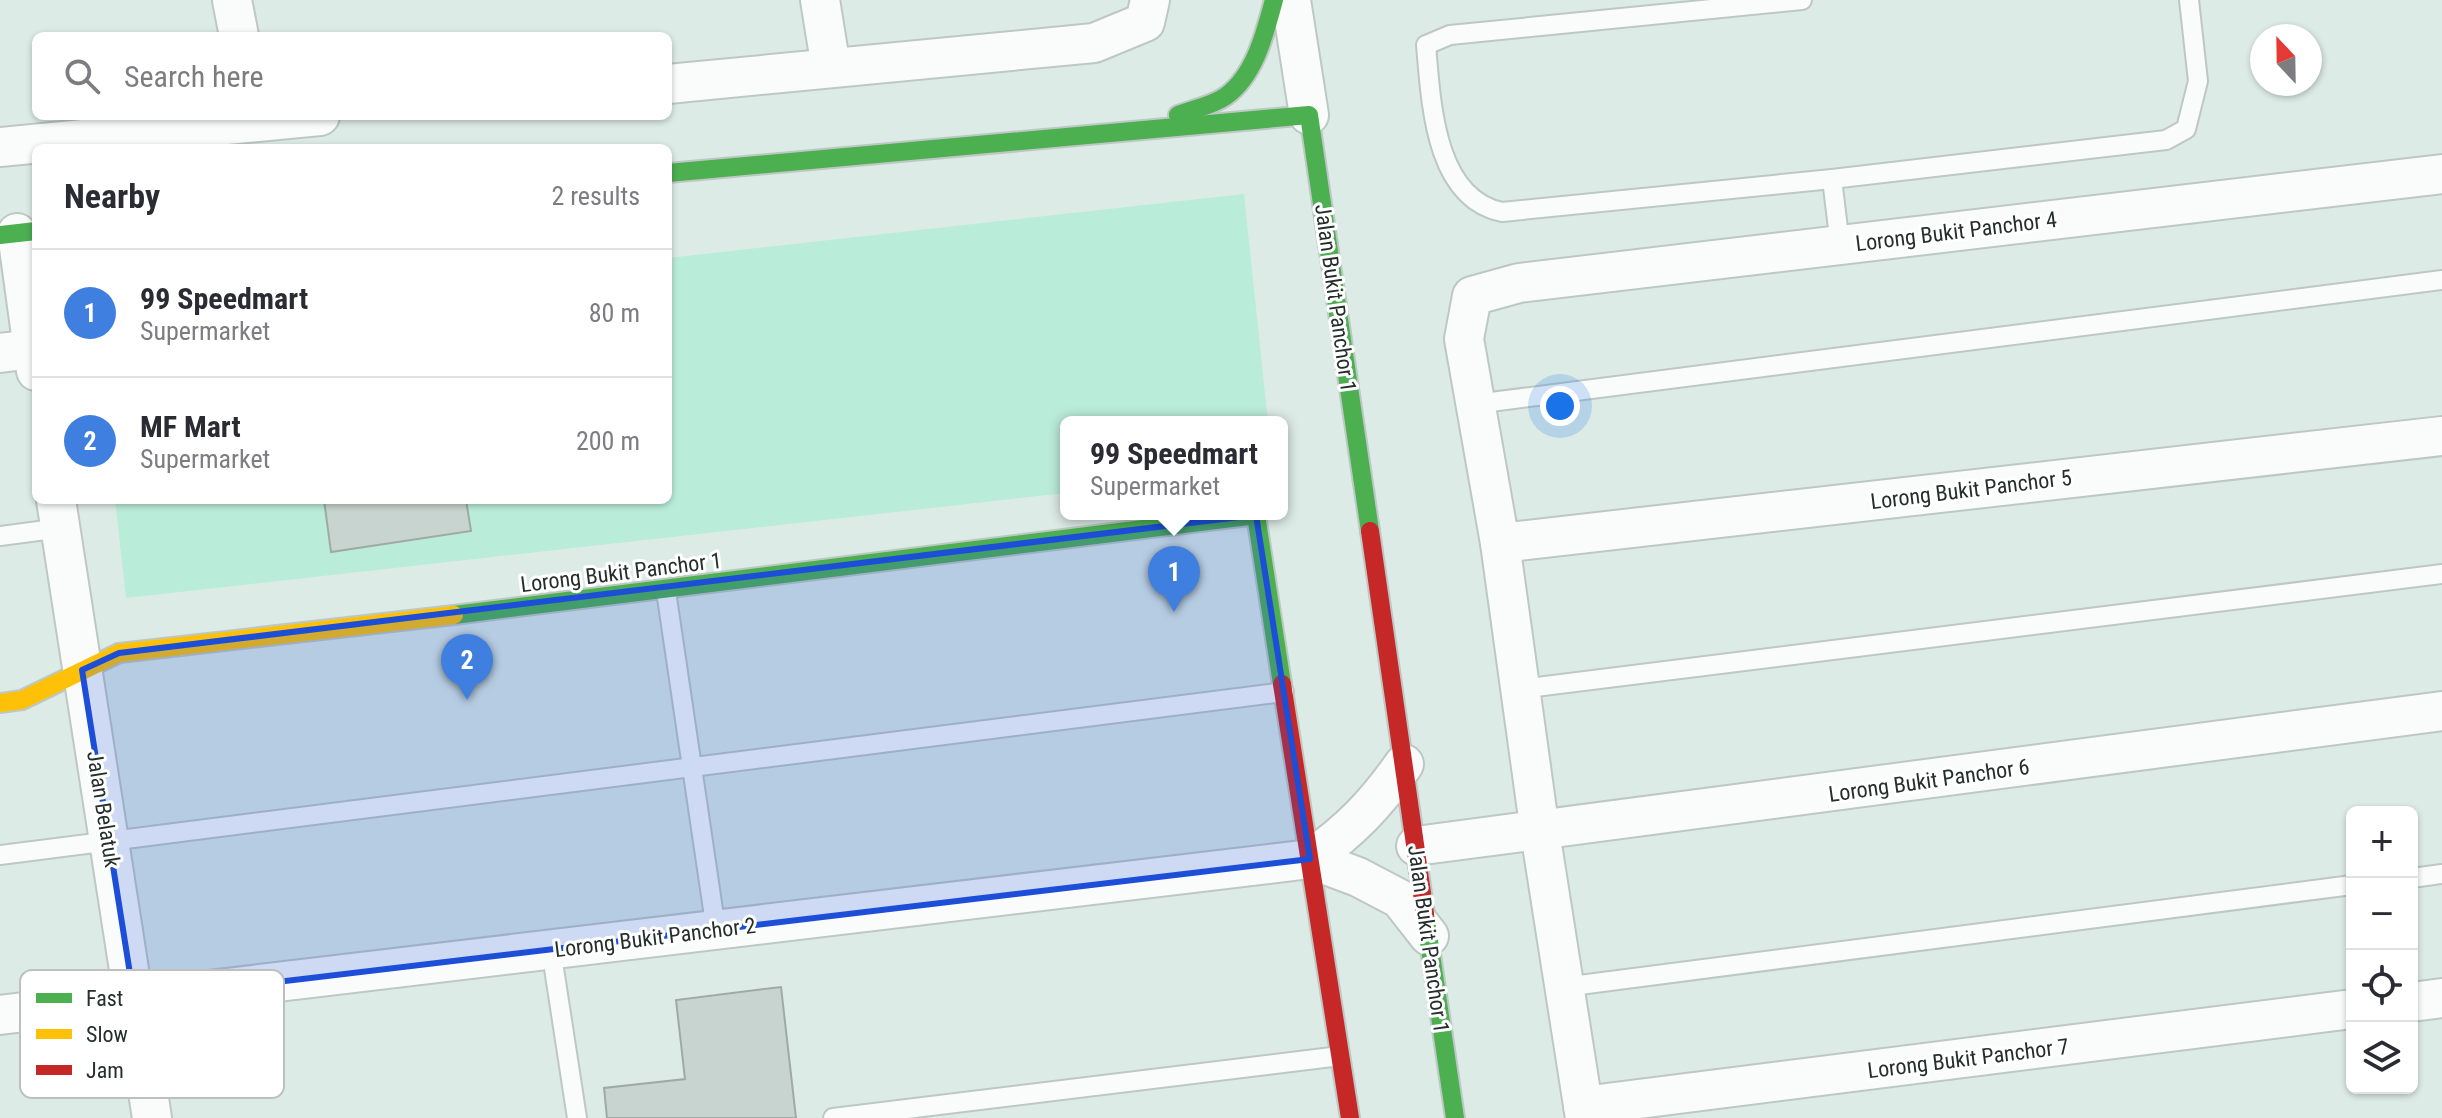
<!DOCTYPE html>
<html lang="en">
<head>
<meta charset="utf-8">
<style>
  :root { --surface:#fff; --page:#f2f2f3; --text:#2b2b33; --muted:#7c7c81; --line:#e1e1e2; --accent:#65706c }
  body { margin:0; font-family:"Roboto Condensed",sans-serif; background:var(--page); color:var(--text) }
  .controls { position:absolute; right:24px; bottom:24px; display:grid; overflow:hidden; border-radius:12px; box-shadow:0 2px 6px #0004 }
  .controls button { width:72px; height:72px; display:grid; place-items:center; padding:0; border:0; border-bottom:2px solid var(--line); background:var(--surface); color:var(--text); font:40px sans-serif }
  .compass { position:absolute; left:2250px; top:24px; width:72px; height:72px; border-radius:50%; background:var(--surface); box-shadow:0 2px 6px #0004; rotate:338deg }
  .you { position:absolute; left:1560px; top:406px; width:28px; height:28px; margin:-20px; border:6px solid #fff; border-radius:50%; background:#1a73e8; box-shadow:0 0 0 12px #1a73e833 }
  .badge { display:grid; place-items:center; width:52px; height:52px; border-radius:50%; background:var(--accent); color:#fff; font-size:26px; font-weight:700 }
  .pin { position:absolute; translate:-50% -66px; filter:drop-shadow(0 2px 4px #0008) }
  .pin::after { content:''; position:absolute; top:42px; width:28px; height:24px; background:inherit; clip-path:polygon(0 0,100% 0,50% 100%) }
  .popup { position:absolute; left:1060px; top:416px; width:228px; height:104px; box-sizing:border-box; display:grid; place-content:center; border-radius:12px; background:var(--surface); filter:drop-shadow(0 2px 6px #0005); font-size:26px; white-space:nowrap; color:var(--muted) }
  .popup b { font-size:30px; color:var(--text) }
  .popup::after { content:''; position:absolute; left:50%; top:100%; margin-left:-16px; border:16px solid transparent; border-top-color:var(--surface) }
  .list { margin:0; padding:0; list-style:none }
  h2 { display:flex; justify-content:space-between; align-items:center; height:104px; margin:0; padding:0 32px; font-size:34px }
  h2 small { font-size:26px; font-weight:400; color:var(--muted) }
  .list li { display:grid; grid-template-columns:52px 1fr auto; gap:24px; align-items:center; box-sizing:border-box; height:128px; padding:0 32px; border-top:2px solid var(--line) }
  .list b { display:block; font-size:30px; white-space:nowrap }
  .list p { margin:0; font-size:26px; white-space:nowrap; color:var(--muted) }
  .list em { font-size:26px; font-style:normal; color:var(--muted) }
  .icon { flex:none; width:44px; height:44px; fill:none; stroke:currentColor; stroke-width:2; stroke-linecap:round; stroke-linejoin:round }
  .map { position:relative; flex:none; width:2442px; height:1118px; overflow:hidden }
  .search { position:absolute; background:var(--surface); box-shadow:0 2px 6px #0004; left:32px; top:32px; width:640px; height:88px; display:flex; align-items:center; gap:20px; box-sizing:border-box; padding:0 28px; border-radius:12px; color:var(--muted); font-size:30px }
  .panel { position:absolute; background:var(--surface); box-shadow:0 2px 6px #0004; left:32px; top:144px; width:640px; height:360px; border-radius:12px }
  .map>svg:first-child { display:block }
</style>
</head>
<body>
<div class="map">
<svg width="2442" height="1118" viewBox="0 0 2442 1118">
  <rect width="100%" height="100%" fill="#ddebe6"/>
  <polygon fill="#baecda" points="1244,194 1268,422 1066,422 1066,493 126,598 115,500 668,500 668,258"/>
  <g fill="#c8d4cf" stroke="#9faaa6" stroke-width="2">
    <polygon points="324,500 466,500 471,531 331,552"/>
    <polygon points="781,987 796,1118 607,1118 604,1088 685,1079 676,1000"/>
  </g>
  <g fill="none" stroke-linecap="round" stroke-linejoin="round">
    <defs>
      <g id="lane">
        <path d="M 1802,0 L 1450,35 L 1426,45 C 1431,101 1434,198 1502,212 L 1832,179 L 2166,140 L 2186,129 L 2198,81 L 2189,0"/>
        <polyline points="1832,179 1840,245"/>
        <polyline points="1475,404 2442,280"/>
        <polyline points="0,536 61,528"/>
        <polyline points="666,591 716,930"/>
        <polyline points="1520,689 2442,574"/>
        <polyline points="0,855 1284,692"/>
        <polyline points="2412,878 2442,874"/>
        <polyline points="551,949 577,1118"/>
        <polyline points="1564,987 2352,885"/>
        <polyline points="833,1118 1340,1056"/>
      </g>
      <g id="street">
        <polyline points="232,0 239,36"/>
        <polyline points="820,0 831,68"/>
        <polyline points="1291,0 1309,115"/>
        <polyline points="668,84 1094,43 1145,22 1150,0"/>
        <polyline points="0,147 320,116"/>
        <polyline points="17,233 36,371"/>
        <polyline points="0,353 33,349"/>
        <polyline points="56,500 152,1118"/>
        <polyline points="1500,543 2442,436"/>
        <polyline points="1416,846 2442,711"/>
        <path d="M 1310,859 C 1351,830 1375,805 1404,764"/>
        <polyline points="2412,1002 2442,998"/>
        <polyline points="0,1015 1310,859 1358,877 1400,899 1429,936"/>
        <polyline points="1583,1106 2352,1009"/>
        <polyline points="1585,1118 1540,832 1500,543 1464,339 1472,296 1519,283 2442,174"/>
      </g>
      <g id="fast">
        <path d="M 1178,115 C 1193,109 1212,106 1226,96 C 1255,75 1265,33 1274,0"/>
        <polyline points="668,173 1309,115 1370,531"/>
        <polyline points="0,235 36,231"/>
        <polyline points="454,615 1256,515 1282,684"/>
        <polyline points="1425,914 1455,1118"/>
      </g>
      <polyline id="slow" points="0,703 22,700 119,653 454,615"/>
      <g id="jam">
        <polyline points="1370,531 1425,914"/>
        <polyline points="1282,684 1350,1118"/>
      </g>
    </defs>
    <use href="#lane" stroke="#bdc8c4" stroke-width="22"/>
    <use href="#street" stroke="#bdc8c4" stroke-width="42"/>
    <use href="#fast" stroke="#bdc8c4" stroke-width="22"/>
    <use href="#slow" stroke="#bdc8c4" stroke-width="22"/>
    <use href="#jam" stroke="#bdc8c4" stroke-width="22"/>
    <use href="#lane" stroke="#fafcfb" stroke-width="18"/>
    <use href="#street" stroke="#fafcfb" stroke-width="38"/>
    <use href="#fast" stroke="#4caf50" stroke-width="18"/>
    <use href="#slow" stroke="#ffc107" stroke-width="18"/>
    <use href="#jam" stroke="#c62828" stroke-width="18"/>
  </g>
  <path fill="#1d4ed8" fill-opacity="0.2" stroke="#1d4ed8" stroke-width="6" stroke-linejoin="round" d="M 1256,515 L 1310,859 L 134,999 L 82,670 L 119,653 Z"/>
  <g text-anchor="middle" stroke-width="6" stroke-linejoin="round" paint-order="stroke">
    <g font-size="22" fill="#242e2a" stroke="#fff">
      <text transform="translate(1956 231) rotate(-7)" y="8">Lorong Bukit Panchor 4</text>
      <text transform="translate(1336 298) rotate(82)" y="8">Jalan Bukit Panchor 1</text>
      <text transform="translate(1971 489) rotate(-7)" y="8">Lorong Bukit Panchor 5</text>
      <text transform="translate(621 572) rotate(-7)" y="8">Lorong Bukit Panchor 1</text>
      <text transform="translate(1929 780) rotate(-8)" y="8">Lorong Bukit Panchor 6</text>
      <text transform="translate(104 809) rotate(81)" y="8">Jalan Belatuk</text>
      <text transform="translate(655 937) rotate(-7)" y="8">Lorong Bukit Panchor 2</text>
      <text transform="translate(1429 939) rotate(82)" y="8">Jalan Bukit Panchor 1</text>
      <text transform="translate(1968 1058) rotate(-7)" y="8">Lorong Bukit Panchor 7</text>
    </g>
  </g>
  <rect x="20" y="970" width="264" height="128" rx="12" fill="#fff" stroke="#bdc0bf" stroke-width="2"/>
  <rect x="36" y="993" width="36" height="10" fill="#4caf50"/>
  <rect x="36" y="1029" width="36" height="10" fill="#ffc107"/>
  <rect x="36" y="1065" width="36" height="10" fill="#c62828"/>
  <g font-size="22" fill="#242e2a">
    <text x="86" y="1006">Fast</text>
    <text x="86" y="1042">Slow</text>
    <text x="86" y="1078">Jam</text>
  </g>
</svg>
<div class="controls">
<button>+</button>
<button>−</button>
<button><svg class="icon" aria-label="locate" viewBox="0 0 24 24"><circle cx="12" cy="12" r="6"/><path d="M12 2v4M12 18v4M2 12h4M18 12h4"/></svg></button>
<button><svg class="icon" aria-label="layers" viewBox="0 0 24 24"><path d="M12 4l9 5-9 5-9-5zM3 14l9 5 9-5"/></svg></button>
</div>
<svg class="compass" viewBox="-18 -18 36 36"><path d="M0-13l5 13h-10z" fill="#e53935"/><path d="M0 13l5-13h-10z" fill="#7c7c81"/></svg>
<div class="you"></div>
<div class="pin badge" style="left:1174px;top:612px;background:#3f7fe0">1</div>
<div class="popup"><b>99 Speedmart</b>Supermarket</div>
<div class="pin badge" style="left:467px;top:700px;background:#3f7fe0">2</div>
<div class="search"><svg class="icon" aria-label="search" viewBox="0 0 24 24"><circle cx="10" cy="10" r="6"/><path d="M15 15l6 6"/></svg>Search here</div>
<section class="panel">
<h2>Nearby<small>2 results</small></h2>
<ul class="list">
<li><span class="badge" style="background:#3f7fe0">1</span><div><b>99 Speedmart</b><p>Supermarket</p></div><em>80 m</em></li>
<li><span class="badge" style="background:#3f7fe0">2</span><div><b>MF Mart</b><p>Supermarket</p></div><em>200 m</em></li>
</ul>
</section>
</div>
</body>
</html>
